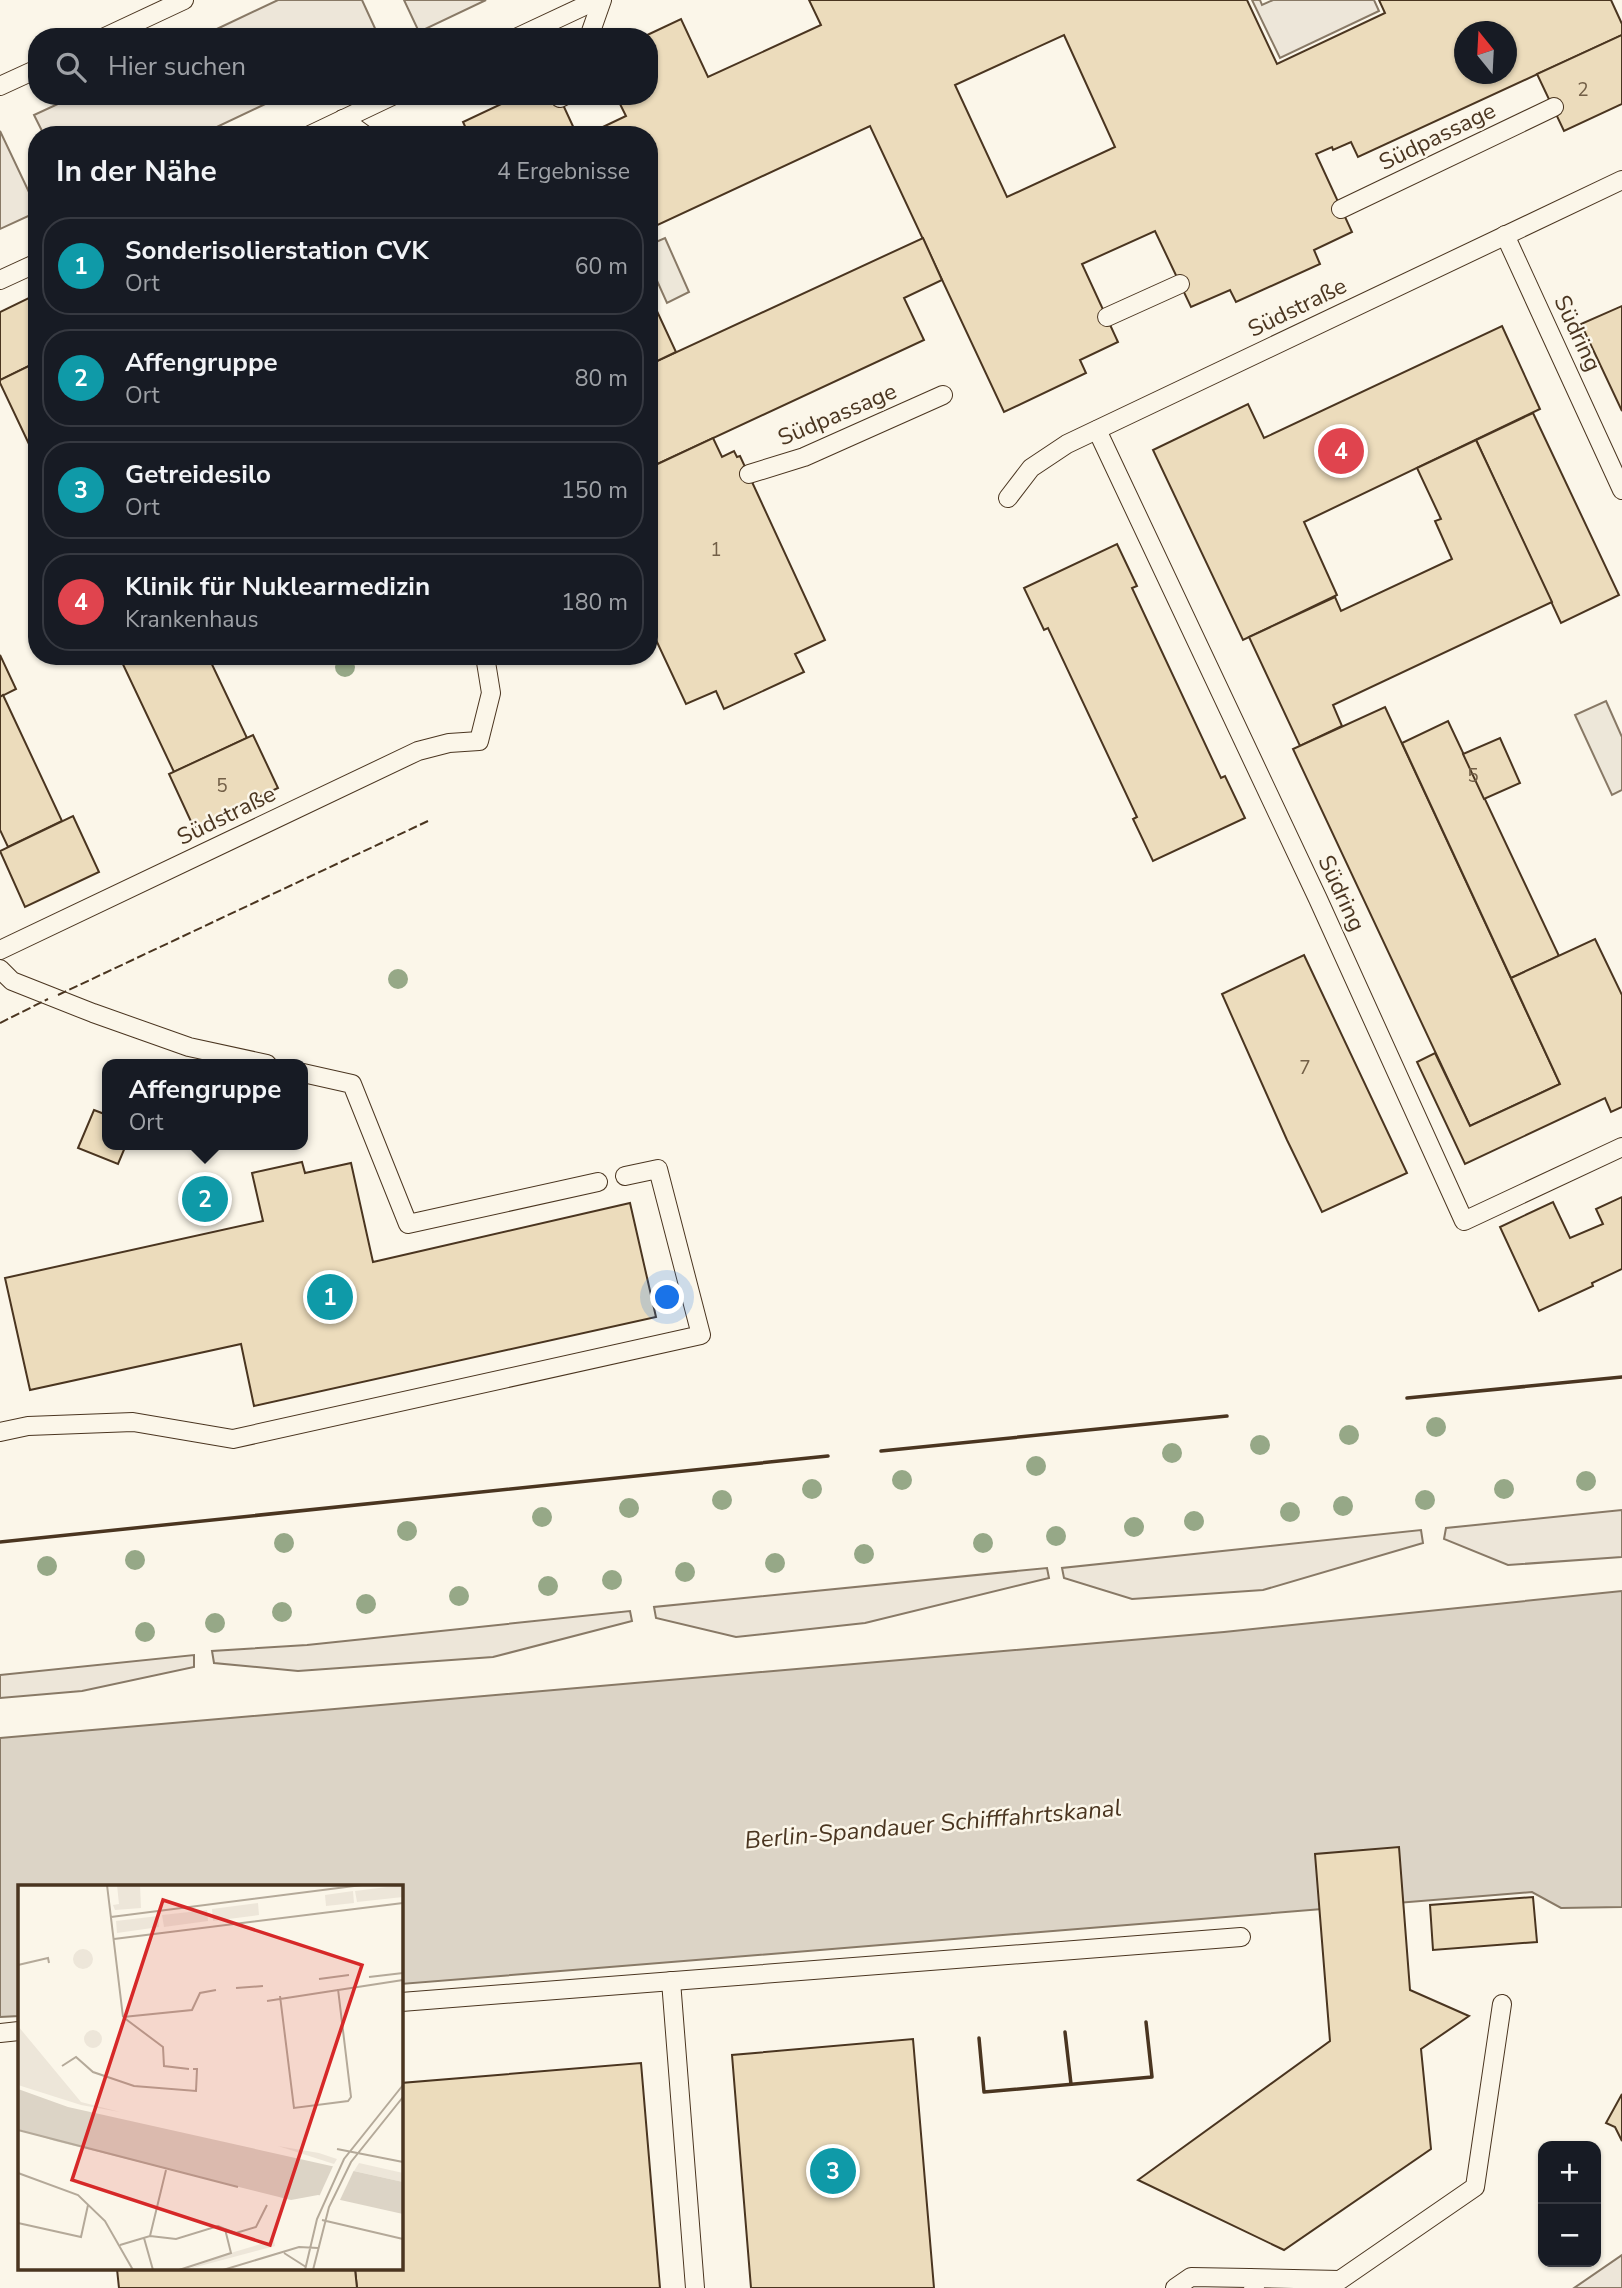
<!DOCTYPE html>
<html lang="de">
<head>
<meta charset="utf-8">
<style>
  :root { --surface:#171b24; --page:#242831; --text:#f1f3f6; --muted:#9ea1a6; --line:#363941; --accent:#0f766e }
  body { margin:0; font-family:"Nunito Sans",sans-serif; background:var(--page); color:var(--text) }
  .controls { position:absolute; right:21px; bottom:21px; display:grid; overflow:hidden; border-radius:14px; box-shadow:0 2px 5px #0004 }
  .controls button { width:63px; height:63px; display:grid; place-items:center; padding:0; border:0; border-bottom:2px solid var(--line); background:var(--surface); color:var(--text); font:35px sans-serif }
  .compass { position:absolute; left:1454px; top:21px; width:63px; height:63px; border-radius:50%; background:var(--surface); box-shadow:0 2px 5px #0004; rotate:342deg }
  .you { position:absolute; left:668px; top:1298px; width:24px; height:24px; margin:-18px; border:5px solid #fff; border-radius:50%; background:#1a73e8; box-shadow:0 0 0 10px #1a73e833 }
  .badge { display:grid; place-items:center; width:46px; height:46px; border-radius:50%; background:var(--accent); color:#fff; font-size:23px; font-weight:700 }
  .pin { position:absolute; translate:-50% -50%; border:4px solid #fff; box-shadow:0 2px 7px #0006 }
  .popup { position:absolute; left:102px; top:1059px; width:206px; height:91px; box-sizing:border-box; display:grid; place-content:center; border-radius:14px; background:var(--surface); filter:drop-shadow(0 2px 5px #0005); font-size:23px; white-space:nowrap; color:var(--muted) }
  .popup b { font-size:26px; color:var(--text) }
  .popup::after { content:''; position:absolute; left:50%; top:100%; margin-left:-14px; border:14px solid transparent; border-top-color:var(--surface) }
  .list { margin:0; padding:0; list-style:none }
  h2 { display:flex; justify-content:space-between; align-items:center; height:91px; margin:0; padding:0 28px; font-size:30px }
  h2 small { font-size:23px; font-weight:400; color:var(--muted) }
  .list li { display:grid; grid-template-columns:46px 1fr auto; gap:21px; align-items:center; box-sizing:border-box; height:98px; margin:0 14px 14px; padding:0 14px; border:2px solid var(--line); border-radius:28px }
  .list b { display:block; font-size:26px; white-space:nowrap }
  .list p { margin:0; font-size:23px; white-space:nowrap; color:var(--muted) }
  .list em { font-size:23px; font-style:normal; color:var(--muted) }
  .icon { flex:none; width:38px; height:38px; fill:none; stroke:currentColor; stroke-width:2; stroke-linecap:round; stroke-linejoin:round }
  .map { position:relative; flex:none; width:1622px; height:2288px; overflow:hidden }
  .search { position:absolute; background:var(--surface); box-shadow:0 2px 5px #0004; left:28px; top:28px; width:630px; height:77px; display:flex; align-items:center; gap:18px; box-sizing:border-box; padding:0 24px; border-radius:28px; color:var(--muted); font-size:26px }
  .panel { position:absolute; background:var(--surface); box-shadow:0 2px 5px #0004; left:28px; top:126px; width:630px; height:539px; border-radius:28px }
  .map>svg:first-child { display:block }
</style>
</head>
<body>
<div class="map">
<svg width="1622" height="2288" viewBox="0 0 1622 2288">
  <rect width="100%" height="100%" fill="#fbf6e9"/>
  <g fill="#ede6d9" stroke="#887966" stroke-width="2">
    <polygon points="278,0 362,0 379,37 200,37"/>
    <polygon points="404,0 486,0 419,32"/>
    <polygon points="1252,0 1260,0 1262,5 1273,0 1374,0 1379,11 1280,58"/>
    <polygon points="75,96 282,96 200,135 44,135 34,115"/>
    <polygon points="0,131 37,209 37,212 0,229"/>
    <polygon points="1622,1510 1622,1557 1508,1565 1444,1539 1446,1528"/>
    <polygon points="1421,1530 1423,1543 1263,1590 1132,1599 1064,1578 1062,1568"/>
    <polygon points="1047,1568 1049,1578 865,1623 736,1637 656,1618 654,1607"/>
    <polygon points="630,1611 632,1621 493,1657 298,1671 214,1663 212,1651 307,1645"/>
    <polygon points="194,1655 194,1667 82,1691 0,1698 0,1675"/>
    <polygon points="1622,2255 1622,2288 1574,2288"/>
  </g>
  <g fill="#ede7d9" stroke="#887966" stroke-width="2">
    <polygon points="665,238 689,292 667,303 649,263 649,245"/>
    <polygon points="1606,701 1622,737 1622,790 1612,795 1575,715"/>
  </g>
  <polygon fill="#dcd4c6" stroke="#887966" stroke-width="2" points="1622,1591 1622,1907 1561,1908 1532,1892 401,1984 401,1887 19,1887 19,2016 0,2017 0,1738 1224,1632"/>
  <g fill="#ecdcbc" stroke="#4a3520" stroke-width="2" fill-rule="evenodd">
    <path d="M 809,0 L 1247,0 L 1277,64 L 1385,13 L 1379,0 L 1611,0 L 1622,24 L 1622,35 L 1358,157 L 1351,142 L 1333,150 L 1332,147 L 1316,154 L 1352,232 L 1314,250 L 1320,264 L 1236,302 L 1230,290 L 1191,307 L 1155,231 L 1082,264 L 1118,342 L 1080,360 L 1086,373 L 1004,412 L 870,126 L 649,229 L 649,135 L 586,135 L 626,116 L 616,96 L 649,96 L 649,37 L 643,37 L 681,19 L 708,77 L 821,25 ZM 1464,32 L 1506,32 L 1506,74 L 1464,74 ZM 1064,35 L 1115,147 L 1007,197 L 955,85 Z"/>
    <polygon points="1622,35 1622,104 1564,131 1537,74"/>
    <polygon points="518,96 559,96 577,135 469,135 463,122"/>
    <polygon points="923,238 942,280 904,298 924,340 649,468 649,359 651,364"/>
    <polygon points="37,294 37,362 0,380 0,312"/>
    <polygon points="649,294 676,352 651,364 649,359"/>
    <polygon points="1622,306 1622,411 1581,324"/>
    <polygon points="1502,326 1540,409 1304,522 1337,595 1243,640 1153,450 1248,404 1264,438"/>
    <polygon points="37,362 37,461 0,383 0,380"/>
    <polygon points="1533,413 1619,595 1561,623 1476,440"/>
    <polygon points="713,438 722,457 734,451 737,457 740,456 825,640 795,654 804,672 724,709 716,691 686,704 649,625 649,468"/>
    <polygon points="1476,440 1552,602 1333,705 1342,726 1300,746 1249,637 1335,597 1341,611 1452,559 1435,521 1441,519 1417,468"/>
    <polygon points="1117,544 1137,586 1132,588 1221,778 1225,776 1245,818 1153,861 1133,819 1137,817 1048,628 1044,630 1024,588"/>
    <polygon points="0,655 16,689 0,697"/>
    <polygon points="119,656 208,656 247,738 174,772"/>
    <polygon points="3,695 62,821 8,847 0,830 0,697"/>
    <polygon points="1385,707 1560,1084 1470,1126 1293,749"/>
    <polygon points="1448,721 1559,956 1511,978 1402,743"/>
    <polygon points="253,735 278,788 194,828 169,774"/>
    <polygon points="1500,738 1520,783 1484,799 1463,754"/>
    <polygon points="73,816 99,872 25,907 0,851"/>
    <polygon points="1595,939 1622,995 1622,1107 1611,1112 1605,1098 1465,1164 1417,1062 1435,1053 1470,1126 1560,1084 1511,978"/>
    <polygon points="1304,955 1407,1173 1322,1212 1287,1140 1222,994"/>
    <polygon points="94,1110 107,1115 107,1145 126,1145 118,1164 78,1148"/>
    <polygon points="302,1162 305,1173 351,1163 373,1262 630,1203 656,1317 254,1406 241,1344 30,1390 5,1278 263,1221 252,1173"/>
    <polygon points="1622,1197 1622,1269 1592,1283 1593,1286 1539,1311 1500,1227 1553,1202 1570,1238 1603,1224 1596,1209"/>
    <polygon points="1399,1847 1410,1990 1469,2016 1421,2049 1431,2149 1284,2250 1138,2180 1330,2041 1315,1854"/>
    <polygon points="1533,1897 1537,1942 1433,1950 1430,1905"/>
    <polygon points="913,2039 934,2288 751,2288 732,2055"/>
    <polygon points="641,2063 660,2288 357,2288 355,2269 401,2269 401,2083"/>
    <polygon points="1622,2094 1622,2141 1615,2127 1606,2123"/>
    <polygon points="117,2269 355,2269 357,2288 119,2288"/>
  </g>
  <g fill="none" stroke-linecap="round" stroke-linejoin="round">
    <defs>
      <g id="service">
        <polyline points="105,37 184,0"/>
        <polyline points="518,37 597,0"/>
        <polyline points="589,37 602,0"/>
        <polyline points="0,86 37,69"/>
        <polyline points="560,98 564,96"/>
        <polyline points="343,119 365,135"/>
        <polyline points="310,135 392,96"/>
        <polyline points="1341,209 1554,107"/>
        <polyline points="1505,235 1622,490"/>
        <polyline points="0,280 37,263"/>
        <polyline points="1107,317 1180,284"/>
        <polyline points="1097,430 1318,899 1464,1221 1622,1147"/>
        <polyline points="749,474 804,457 943,395"/>
        <polyline points="1008,498 1031,468 1067,444 1622,180"/>
        <polyline points="0,950 418,751 449,743 479,741 491,693 485,656"/>
        <polyline points="0,969 12,981 93,1013 189,1047 267,1064"/>
        <polyline points="303,1073 352,1084 408,1224 598,1182"/>
        <polyline points="0,1432 28,1426 133,1422 233,1439 701,1335 658,1169 625,1176"/>
        <polyline points="671,1981 695,2288"/>
        <polyline points="401,2002 1241,1937"/>
        <polyline points="0,2033 19,2031"/>
        <polyline points="1249,2278 1340,2280 1475,2187 1502,2004"/>
        <polyline points="1175,2288 1191,2277 1249,2278 1255,2288"/>
      </g>
    </defs>
    <use href="#service" stroke="#4a3520" stroke-width="20"/>
    <use href="#service" stroke="#fbf6e9" stroke-width="18"/>
    <g stroke="#4a3520" stroke-width="2" stroke-dasharray="9 3.5" stroke-linecap="butt">
      <polyline points="58,995 428,821"/>
      <polyline points="0,1023 48,999"/>
    </g>
    <g stroke="#4a3520" stroke-width="3.5">
      <polyline points="1407,1398 1622,1377"/>
      <polyline points="881,1451 1227,1416"/>
      <polyline points="0,1542 828,1456"/>
      <polyline points="1065,2032 1071,2084"/>
      <polyline points="979,2038 984,2092 1152,2077 1146,2022"/>
    </g>
  </g>
  <g fill="#96a887">
    <circle cx="345" cy="667" r="10"/>
    <circle cx="398" cy="979" r="10"/>
    <circle cx="1436" cy="1427" r="10"/>
    <circle cx="1349" cy="1435" r="10"/>
    <circle cx="1260" cy="1445" r="10"/>
    <circle cx="1172" cy="1453" r="10"/>
    <circle cx="1036" cy="1466" r="10"/>
    <circle cx="902" cy="1480" r="10"/>
    <circle cx="1586" cy="1481" r="10"/>
    <circle cx="812" cy="1489" r="10"/>
    <circle cx="1504" cy="1489" r="10"/>
    <circle cx="722" cy="1500" r="10"/>
    <circle cx="1425" cy="1500" r="10"/>
    <circle cx="1343" cy="1506" r="10"/>
    <circle cx="629" cy="1508" r="10"/>
    <circle cx="1290" cy="1512" r="10"/>
    <circle cx="542" cy="1517" r="10"/>
    <circle cx="1194" cy="1521" r="10"/>
    <circle cx="1134" cy="1527" r="10"/>
    <circle cx="407" cy="1531" r="10"/>
    <circle cx="1056" cy="1536" r="10"/>
    <circle cx="284" cy="1543" r="10"/>
    <circle cx="983" cy="1543" r="10"/>
    <circle cx="864" cy="1554" r="10"/>
    <circle cx="135" cy="1560" r="10"/>
    <circle cx="775" cy="1563" r="10"/>
    <circle cx="47" cy="1566" r="10"/>
    <circle cx="685" cy="1572" r="10"/>
    <circle cx="612" cy="1580" r="10"/>
    <circle cx="548" cy="1586" r="10"/>
    <circle cx="459" cy="1596" r="10"/>
    <circle cx="366" cy="1604" r="10"/>
    <circle cx="282" cy="1612" r="10"/>
    <circle cx="215" cy="1623" r="10"/>
    <circle cx="145" cy="1632" r="10"/>
  </g>
  <g text-anchor="middle" stroke-width="5" stroke-linejoin="round" paint-order="stroke">
    <g font-size="19" fill="#725f47">
      <text x="1583" y="96">2</text>
      <text x="716" y="556">1</text>
      <text x="1473" y="782">5</text>
      <text x="222" y="792">5</text>
      <text x="1305" y="1074">7</text>
    </g>
    <g font-size="23" fill="#4a3520" stroke="#fbf6e9">
      <text transform="translate(1437 136) rotate(-26)" y="8">Südpassage</text>
      <text transform="translate(1297 307) rotate(-26)" y="8">Südstraße</text>
      <text transform="translate(1578 333) rotate(65)" y="8">Südring</text>
      <text transform="translate(837 414) rotate(-23)" y="8">Südpassage</text>
      <text transform="translate(226 815) rotate(-26)" y="8">Südstraße</text>
      <text transform="translate(1342 893) rotate(65)" y="8">Südring</text>
    </g>
    <g font-size="24" font-style="italic" fill="#4a3520" stroke="#fbf6e9">
      <text transform="translate(933 1824) rotate(-5)" y="8">Berlin-Spandauer Schifffahrtskanal</text>
    </g>
  </g>
  <g transform="translate(18 1885)">
    <rect width="385" height="385" fill="#fbf6e9"/>
    <path d="M 99,0 L 122,0 L 123,23 L 97,25 L 95,20 L 101,19 ZM 385,0 L 385,12 L 339,17 L 337,6 ZM 335,6 L 336,18 L 308,21 L 307,10 ZM 240,18 L 241,30 L 195,36 L 194,24 ZM 189,25 L 190,36 L 146,42 L 144,30 ZM 140,31 L 141,42 L 99,48 L 98,36 ZM55 74a10 10 0 1 1 20 0a10 10 0 1 1-20 0ZM 0,141 L 63,217 L 102,227 L 63,220 L 0,200 ZM66 154a9 9 0 1 1 18 0a9 9 0 1 1-18 0ZM 260,261 L 301,268 L 319,274 L 316,279 ZM 341,278 L 385,288 L 385,297 L 336,286 ZM 256,355 L 257,361 L 167,385 L 216,367 Z" fill="#ede6d9"/>
    <path d="M 0,204 L 50,222 L 385,297 L 385,329 L 300,310 L 273,315 L 37,256 L 0,244 Z" fill="#dcd4c6"/>
    <path d="M 316,279 L 337,283 L 321,317 L 300,314 Z" fill="#fbf6e9"/>
    <path fill="none" stroke="#b4a999" stroke-width="2" d="M 89,0 L 105,132M 93,32 L 344,0M 96,54 L 385,18M 0,80 L 30,73 L 31,78M 351,92 L 385,88M 301,94 L 331,90M 218,103 L 245,101M 262,111 L 276,223 L 330,216 L 333,212 L 320,104M 249,116 L 385,95M 105,132 L 174,125 L 182,108 L 198,105M 105,132 L 145,162 L 146,181 L 171,184M 44,181 L 58,172 L 75,187 L 116,201 L 178,206 L 179,184 L 175,184M 0,245 L 220,302M 319,264 L 385,277M 0,288 L 60,310 L 87,336 L 115,385M 304,335 L 385,354M 0,338 L 63,352 L 70,320M 207,344 L 218,348 L 238,342 L 249,320M 132,351 L 148,285M 126,353 L 135,385M 102,360 L 132,351 L 158,354 L 200,341 L 207,344 L 213,368 L 161,385M 266,368 L 288,382M 205,385 L 281,362 L 300,363M 287,385 L 299,334 L 326,274 L 385,200M 295,385 L 311,322 L 333,277 L 385,212"/>
    <path fill="#d62828" fill-opacity="0.15" stroke="#d62828" stroke-width="3.5" d="M 145,15 L 344,80 L 252,360 L 54,295 Z"/>
    <rect width="385" height="385" fill="none" stroke="#4a3520" stroke-width="3.5"/>
  </g>
</svg>
<div class="controls">
<button>+</button>
<button>−</button>
</div>
<svg class="compass" viewBox="-18 -18 36 36"><path d="M0-13l5 13h-10z" fill="#e53935"/><path d="M0 13l5-13h-10z" fill="#9ea1a6"/></svg>
<div class="you"></div>
<div class="pin badge" style="left:330px;top:1297px;background:#0f9aa8">1</div>
<div class="pin badge" style="left:205px;top:1199px;background:#0f9aa8">2</div>
<div class="popup"><b>Affengruppe</b>Ort</div>
<div class="pin badge" style="left:833px;top:2171px;background:#0f9aa8">3</div>
<div class="pin badge" style="left:1341px;top:451px;background:#e0444e">4</div>
<div class="search"><svg class="icon" aria-label="search" viewBox="0 0 24 24"><circle cx="10" cy="10" r="6"/><path d="M15 15l6 6"/></svg>Hier suchen</div>
<section class="panel">
<h2>In der Nähe<small>4 Ergebnisse</small></h2>
<ul class="list">
<li><span class="badge" style="background:#0f9aa8">1</span><div><b>Sonderisolierstation CVK</b><p>Ort</p></div><em>60 m</em></li>
<li><span class="badge" style="background:#0f9aa8">2</span><div><b>Affengruppe</b><p>Ort</p></div><em>80 m</em></li>
<li><span class="badge" style="background:#0f9aa8">3</span><div><b>Getreidesilo</b><p>Ort</p></div><em>150 m</em></li>
<li><span class="badge" style="background:#e0444e">4</span><div><b>Klinik für Nuklearmedizin</b><p>Krankenhaus</p></div><em>180 m</em></li>
</ul>
</section>
</div>
</body>
</html>
